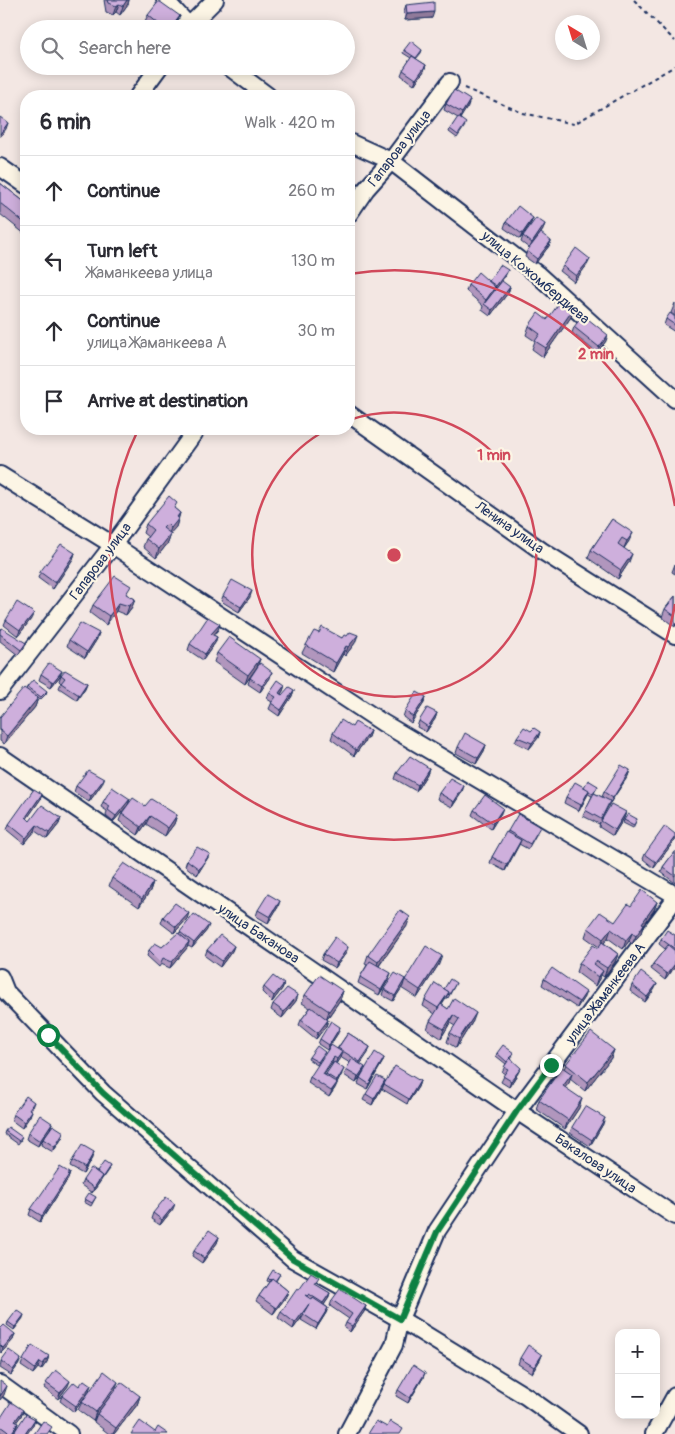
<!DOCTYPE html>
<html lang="en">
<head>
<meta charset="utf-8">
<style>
  :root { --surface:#fff; --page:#f2f2f3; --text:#2b2b33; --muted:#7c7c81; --line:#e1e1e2 }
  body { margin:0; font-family:Pangolin,sans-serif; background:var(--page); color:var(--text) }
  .controls { position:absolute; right:15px; bottom:15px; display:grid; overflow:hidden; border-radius:10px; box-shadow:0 2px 12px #0003 }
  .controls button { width:45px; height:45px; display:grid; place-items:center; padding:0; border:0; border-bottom:1px solid var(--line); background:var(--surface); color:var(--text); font:25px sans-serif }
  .compass { position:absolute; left:555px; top:15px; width:45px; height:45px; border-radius:50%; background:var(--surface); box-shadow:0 2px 12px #0003; rotate:322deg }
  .stop { position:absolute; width:15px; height:15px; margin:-11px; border:4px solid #0b8043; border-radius:50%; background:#fff }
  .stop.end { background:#0b8043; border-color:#fff; box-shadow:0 1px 5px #0008 }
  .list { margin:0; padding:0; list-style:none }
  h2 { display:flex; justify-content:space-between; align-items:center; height:65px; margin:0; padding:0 20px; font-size:21px }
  h2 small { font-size:16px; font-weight:400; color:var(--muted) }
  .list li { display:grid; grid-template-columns:32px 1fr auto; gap:15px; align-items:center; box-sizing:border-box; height:70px; padding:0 20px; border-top:1px solid var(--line) }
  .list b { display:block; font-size:19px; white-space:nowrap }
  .list p { margin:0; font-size:16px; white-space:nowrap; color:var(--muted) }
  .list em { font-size:16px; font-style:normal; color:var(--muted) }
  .icon { flex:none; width:28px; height:28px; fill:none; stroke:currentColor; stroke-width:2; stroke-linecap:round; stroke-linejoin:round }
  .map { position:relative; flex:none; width:675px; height:1434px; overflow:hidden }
  .search { position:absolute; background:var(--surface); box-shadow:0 2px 12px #0003; left:20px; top:20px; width:335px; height:55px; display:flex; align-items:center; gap:12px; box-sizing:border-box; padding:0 18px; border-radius:28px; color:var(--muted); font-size:19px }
  .panel { position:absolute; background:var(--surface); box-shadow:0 2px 12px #0003; left:20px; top:90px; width:335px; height:345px; border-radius:20px }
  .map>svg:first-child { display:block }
</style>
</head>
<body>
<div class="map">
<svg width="675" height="1434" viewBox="0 0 675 1434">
  <rect width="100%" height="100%" fill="#f3e7e3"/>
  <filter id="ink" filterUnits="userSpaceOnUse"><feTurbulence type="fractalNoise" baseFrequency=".02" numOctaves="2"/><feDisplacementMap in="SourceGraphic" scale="10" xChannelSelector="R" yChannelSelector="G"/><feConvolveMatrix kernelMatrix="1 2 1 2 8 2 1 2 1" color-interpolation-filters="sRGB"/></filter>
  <g filter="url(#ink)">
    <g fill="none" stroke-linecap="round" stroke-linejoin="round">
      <defs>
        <g id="minor">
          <polyline points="165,0 189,26 187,29"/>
          <polyline points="191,29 189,26 215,0"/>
          <polyline points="228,66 268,96"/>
          <polyline points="138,96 160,66"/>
          <polyline points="349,142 391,161 537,274 675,399"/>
          <polyline points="0,167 26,185"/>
          <polyline points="349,214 366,189 391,161 450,82"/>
          <polyline points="349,414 542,551 675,635"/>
          <polyline points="0,475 113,545 383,723 675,895"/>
          <polyline points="0,691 113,545 197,429"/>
          <polyline points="0,756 517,1111 675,1216"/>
          <polyline points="0,977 6,992 103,1093 293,1259 400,1319 527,1397 579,1434"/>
          <polyline points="0,1384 69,1434"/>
          <polyline points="347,1434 394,1345 400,1319 437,1231 517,1111 675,899"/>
          <polyline points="654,1434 675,1396"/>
        </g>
      </defs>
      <use href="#minor" stroke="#1b2f5e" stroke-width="20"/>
      <g stroke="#1b2f5e" stroke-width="2" stroke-dasharray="4 4" stroke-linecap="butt">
        <polyline points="634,0 675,41"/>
        <polyline points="464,88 523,113 574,124 675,66"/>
      </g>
      <use href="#minor" stroke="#fcf5e5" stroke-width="16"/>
    </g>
    <g fill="#b196bd" stroke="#1b2f5e" fill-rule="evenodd">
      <polygon points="104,0 129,0 128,4 120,15 116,12 113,15 106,12"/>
      <polygon points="406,5 432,18 405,20 404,11"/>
      <polygon points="148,15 180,16 177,22 172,29 155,29 145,21"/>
      <polygon points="404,50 422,50 421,53 416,59 426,65 424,71 414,85 401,75 403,70 411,58 403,53"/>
      <polygon points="446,104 468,106 460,118 465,126 457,138 449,132 450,129 458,118 444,110"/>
      <polygon points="0,183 26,203 26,235 0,214"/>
      <polygon points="533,218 531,223 520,239 504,228 506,222"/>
      <polygon points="543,230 531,246 551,241 549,246 535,264 525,257 527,251 529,248 521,242 523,236"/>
      <polygon points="590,259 587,265 574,282 560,271 563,266"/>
      <polygon points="508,270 505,276 500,283 510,287 508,293 490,316 482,310 483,306 466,291 468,285 489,282 489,281"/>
      <polygon points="675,303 675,316 671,313"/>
      <polygon points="574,308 571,317 543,357 532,349 535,341 526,335 529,326"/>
      <polygon points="675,317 675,332 664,325 666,319"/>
      <polygon points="574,327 606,341 597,353 572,333"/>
      <polygon points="163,429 174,429 170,434"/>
      <polygon points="175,509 180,513 176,527 170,533 171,534 168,543 156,558 143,547 146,539 148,537 143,533 146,524"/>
      <polygon points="612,519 629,541 624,548 629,562 618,579 588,558 591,550"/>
      <polygon points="75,553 73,559 53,589 38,578 40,572"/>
      <polygon points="675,564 675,574 672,572"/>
      <polygon points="128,595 135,599 132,607 126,615 116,611 106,625 90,613 93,605"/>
      <polygon points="223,596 250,597 239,612 221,601"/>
      <polygon points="675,596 675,627 662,617 665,609"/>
      <polygon points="31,619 18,636 4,625 6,620"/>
      <polygon points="0,630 24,649 18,655 0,641"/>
      <polygon points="218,630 213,635 217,637 215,643 203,660 188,650 190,644"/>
      <polygon points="319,633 342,638 355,643 345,656 343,654 333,672 302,653 306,645"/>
      <polygon points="97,639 85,658 67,646 69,640"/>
      <polygon points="217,653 260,659 257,667 245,684 214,662"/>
      <polygon points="41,674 60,676 51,687 39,680"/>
      <polygon points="61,675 87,683 85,688 77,700 59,688 61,683 59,681"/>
      <polygon points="250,678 270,678 260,692 248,684"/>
      <polygon points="285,685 283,691 281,694 282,695 294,690 292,696 279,716 269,709 272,702 267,699 269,693"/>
      <polygon points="27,687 47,691 46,694 40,700 32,694 38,698 35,707 4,744 0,741 0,717 26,690"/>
      <polygon points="426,697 424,703 411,723 403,717 405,711"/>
      <polygon points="437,713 435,719 426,732 417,727 419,721"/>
      <polygon points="352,727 370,731 368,737 354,756 331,739 333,733"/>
      <polygon points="531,731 540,732 538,738 529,749 515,742 517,737"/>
      <polygon points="486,745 484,751 476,764 456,753 458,747"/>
      <polygon points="429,768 427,774 416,791 395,779 397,773"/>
      <polygon points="630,770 628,776 610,803 601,820 626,812 624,818 613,836 599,827 600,822 599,824 583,816 592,796 588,794 579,811 564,803 566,797 584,787 598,786 594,793 602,797 604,792"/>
      <polygon points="102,784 89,802 74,792 76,786"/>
      <polygon points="462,792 452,807 437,799 439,793"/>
      <polygon points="42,794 40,800 27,818 30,821 61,818 59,824 47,839 35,831 24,844 7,830 9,824"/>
      <polygon points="130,799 128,805 113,822 106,816 107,811 101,807 103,802"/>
      <polygon points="145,806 177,815 174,824 165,836 146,824 138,835 119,821 122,813"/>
      <polygon points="474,810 501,813 491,829 472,815"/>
      <polygon points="637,819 633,828 623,823 624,820"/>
      <polygon points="508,831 537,833 528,849 519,844 505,871 490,863 492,857"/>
      <polygon points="675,834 674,841 654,868 643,859 645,854"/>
      <polygon points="675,851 675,883 661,872 663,867"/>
      <polygon points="210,854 207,859 197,875 185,866 187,860"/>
      <polygon points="112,878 153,882 150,891 139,907 109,886"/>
      <polygon points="657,902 654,910 643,926 641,933 632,944 629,941 623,949 608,938 604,943 618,954 615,962 604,977 601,975 599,979 595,986 576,972 579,963 599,947 585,937 588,928 615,922 631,906"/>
      <polygon points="278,907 268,923 256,916 258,910"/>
      <polygon points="163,917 187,919 174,933 161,923"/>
      <polygon points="407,926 379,966 389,979 379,995 358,983 360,977 367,965 365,964 368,955"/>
      <polygon points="207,930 192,948 188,946 187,948 170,968 161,964 159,967 147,956 149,950 162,947 179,934 180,932"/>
      <polygon points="675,935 675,967 665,980 651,969 653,964 665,949 659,944 661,939"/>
      <polygon points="234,946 232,951 220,967 205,956 207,950"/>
      <polygon points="346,953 335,968 321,960 323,954"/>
      <polygon points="439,964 417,998 401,988 403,986 393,1001 382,995 384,989 405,979"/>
      <polygon points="544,979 584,997 577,1008 542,985"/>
      <polygon points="456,983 448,998 447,997 442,1005 448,1009 473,1021 456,1048 447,1042 450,1033 455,1026 450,1023 441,1038 427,1029 430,1021 435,1014 423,1006 425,1000"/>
      <polygon points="284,984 282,989 272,1002 262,992 264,987"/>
      <polygon points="657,984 654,990 645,1002 630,991 632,985"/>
      <polygon points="343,991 340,1000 327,1019 328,1020 326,1026 316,1039 299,1025 301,1020 310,1008 302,1003 305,995"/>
      <polygon points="298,995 296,1001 282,1018 271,1010 273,1004"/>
      <polygon points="338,1033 327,1050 318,1044 320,1039"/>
      <path d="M 348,1033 L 370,1047 L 368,1053 L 360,1064 L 363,1072 L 356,1083 L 344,1075 L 350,1063 L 340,1057 L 336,1064 L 342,1074 L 337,1083 L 335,1088 L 329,1097 L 308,1083 L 310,1077 L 337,1049 ZM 332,1063 L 333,1064 L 326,1075 L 324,1074 Z"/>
      <polygon points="614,1050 611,1058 585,1091 570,1079 569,1083 565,1087 579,1108 565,1129 536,1109 539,1100 564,1069 566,1064"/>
      <polygon points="325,1052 317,1065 308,1059 309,1057"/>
      <polygon points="497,1053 513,1056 511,1059 518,1073 509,1087 501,1082 505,1074 502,1072 506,1064 496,1056"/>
      <polygon points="384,1058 382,1063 367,1089 358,1084 360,1078"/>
      <polygon points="420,1081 418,1087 407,1104 382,1089 384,1084"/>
      <polygon points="383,1086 372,1105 363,1100 366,1094"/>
      <polygon points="34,1102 31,1110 30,1116 22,1128 11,1120 13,1114"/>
      <polygon points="52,1123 50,1129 38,1146 26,1139 28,1133"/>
      <polygon points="603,1124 590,1146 570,1133 572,1127"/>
      <polygon points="5,1131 21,1140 18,1144 4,1134"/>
      <polygon points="64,1132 62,1138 53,1152 41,1145 43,1139"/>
      <polygon points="92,1158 83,1174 70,1167 72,1161"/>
      <polygon points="109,1169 92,1193 81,1185 83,1180 96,1172"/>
      <polygon points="70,1173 68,1179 40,1222 29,1215 31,1209"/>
      <polygon points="96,1197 91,1206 84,1202 85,1199"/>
      <polygon points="173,1209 160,1225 151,1219 153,1213"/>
      <polygon points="219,1237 217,1243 202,1263 192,1256 194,1251"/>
      <polygon points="280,1274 276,1281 288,1291 286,1297 273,1314 256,1301 259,1296 269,1282 267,1281 268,1278"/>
      <polygon points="316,1285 330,1293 328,1299 324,1305 328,1308 326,1313 316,1329 301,1320 303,1316 293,1329 278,1318 281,1312"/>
      <polygon points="332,1300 366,1306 364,1312 350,1332 344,1328 346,1323 349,1319 330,1306"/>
      <polygon points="23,1318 14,1330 7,1325 8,1322"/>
      <polygon points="0,1329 15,1334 13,1340 1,1353 0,1352"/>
      <polygon points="542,1355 540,1360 532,1373 518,1364 520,1358"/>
      <polygon points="49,1356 47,1362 41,1370 38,1368 33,1374 21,1366 23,1360"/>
      <polygon points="1,1361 19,1364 11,1375 0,1368"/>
      <polygon points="423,1378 408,1403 396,1396 398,1390"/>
      <polygon points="46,1383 68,1386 58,1399 44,1388"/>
      <polygon points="116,1389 140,1396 137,1405 114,1434 109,1434 94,1422 96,1416 93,1421 78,1410 82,1402"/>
      <polygon points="89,1391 74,1412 60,1401 62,1396"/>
      <polygon points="23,1410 21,1416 16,1422 16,1429 12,1434 0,1433 0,1419"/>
    </g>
    <g fill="#907a9a" stroke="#1b2f5e">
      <polygon points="127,0 129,0 128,4 120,15 123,6"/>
      <polygon points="119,4 116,12 113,15 116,6"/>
      <polygon points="434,12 432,18 405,20 407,14"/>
      <polygon points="180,16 177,22 172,29 170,29"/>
      <polygon points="426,65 424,71 414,85 416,79"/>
      <polygon points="470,100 468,106 460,119 462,113"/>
      <polygon points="8,123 6,129 0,137 0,134"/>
      <polygon points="533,218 531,223 520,239 522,234"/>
      <polygon points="545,224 543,230 530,248 532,243"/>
      <polygon points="551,241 549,246 535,264 537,259"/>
      <polygon points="590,259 587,265 574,282 576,276"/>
      <polygon points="508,270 505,276 494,292 496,286"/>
      <polygon points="495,287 493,293 484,304 486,300"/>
      <polygon points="510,287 508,293 490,316 492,310"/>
      <polygon points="574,308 571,317 543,357 546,348"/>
      <polygon points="608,335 606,341 597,353 599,347"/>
      <polygon points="180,513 176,527 168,536 171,528 177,517"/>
      <polygon points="633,533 629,541 623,550 627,541"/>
      <polygon points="171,534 168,543 156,558 159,549"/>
      <polygon points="75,553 73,559 53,589 55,583"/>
      <polygon points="632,554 629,562 618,579 621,570"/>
      <polygon points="252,591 250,597 239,612 241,607"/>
      <polygon points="135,599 132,607 126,615 129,606"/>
      <polygon points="119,603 116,611 106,625 109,616"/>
      <polygon points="34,613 31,619 18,636 20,630"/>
      <polygon points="220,624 218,630 209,640 211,634"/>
      <polygon points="99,633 97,639 85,658 87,652"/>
      <polygon points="358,635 355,643 345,656 348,647"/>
      <polygon points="217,637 215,643 203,660 205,654"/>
      <polygon points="26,643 24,649 18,655 21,650"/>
      <polygon points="346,646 343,654 333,672 336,663"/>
      <polygon points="260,659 257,667 245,684 248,675"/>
      <polygon points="62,671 60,676 51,687 53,682"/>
      <polygon points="272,672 270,678 260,692 262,686"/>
      <polygon points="87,683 85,688 77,700 79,695"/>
      <polygon points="285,685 283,691 277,699 279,693"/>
      <polygon points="294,690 292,696 279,716 281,710"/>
      <polygon points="426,697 424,703 411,723 413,717"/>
      <polygon points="38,698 35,707 4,744 7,736"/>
      <polygon points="437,713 435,719 426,732 428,727"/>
      <polygon points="370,731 368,737 354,756 356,750"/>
      <polygon points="540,732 538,738 529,749 532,743"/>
      <polygon points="486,745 484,751 476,764 478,758"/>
      <polygon points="429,768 427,774 416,791 418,785"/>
      <polygon points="630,770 628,776 610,803 613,798"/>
      <polygon points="104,779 102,784 89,802 91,796"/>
      <polygon points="464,786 462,792 452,807 454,802"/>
      <polygon points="589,790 587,796 579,811 581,805"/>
      <polygon points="42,794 40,800 24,823 26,817"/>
      <polygon points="130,799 128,805 113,822 116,816"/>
      <polygon points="503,808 501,813 491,829 493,823"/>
      <polygon points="626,812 624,818 613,836 615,830"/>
      <polygon points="177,815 174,824 165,836 168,828"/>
      <polygon points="150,816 146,824 138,835 141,827"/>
      <polygon points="61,818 59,824 47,839 49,833"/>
      <polygon points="37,825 35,831 24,844 26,838"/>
      <polygon points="675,837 674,841 654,868 656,862"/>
      <polygon points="521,840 519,845 505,871 507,865"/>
      <polygon points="210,854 207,859 197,875 199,869"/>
      <polygon points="153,882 150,891 139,907 142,899"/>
      <polygon points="280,901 278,907 268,923 270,917"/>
      <polygon points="657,902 654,910 643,926 641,933 632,944 636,936 642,923"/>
      <polygon points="189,913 187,919 174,933 176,927"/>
      <polygon points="410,917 407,926 375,971 378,962"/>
      <polygon points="209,925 207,930 192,948 194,943"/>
      <polygon points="611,929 608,938 600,948 603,939"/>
      <polygon points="632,933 629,941 623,949 626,940"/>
      <polygon points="189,942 187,948 170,968 172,962"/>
      <polygon points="234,946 232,951 220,967 222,961"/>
      <polygon points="348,947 346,953 335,968 337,963"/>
      <polygon points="618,954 615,962 604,977 607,968"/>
      <polygon points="442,956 439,964 417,998 420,990"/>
      <polygon points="675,964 675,967 665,980 667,974"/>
      <polygon points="603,971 599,979 595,986 598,977"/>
      <polygon points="391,973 389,979 379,995 381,990"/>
      <polygon points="405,979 403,986 393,1001 395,996"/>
      <polygon points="284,984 282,989 272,1002 274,996"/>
      <polygon points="657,984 654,990 645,1002 647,997"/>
      <polygon points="343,991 340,1000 326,1020 329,1011"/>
      <polygon points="449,992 446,997 436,1014 438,1008"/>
      <polygon points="586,992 584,997 577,1008 579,1002"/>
      <polygon points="298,995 296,1001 282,1018 284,1012"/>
      <polygon points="476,1013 473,1021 456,1048 459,1039"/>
      <polygon points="453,1015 450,1023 441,1038 444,1029"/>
      <polygon points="328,1020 326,1026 316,1039 318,1033"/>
      <polygon points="340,1027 338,1033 327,1050 329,1045"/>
      <polygon points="370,1047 368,1053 358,1068 360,1062"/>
      <polygon points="614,1050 611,1058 585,1091 588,1082"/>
      <polygon points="342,1052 340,1058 335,1065 337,1059"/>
      <polygon points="334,1057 332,1063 321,1079 323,1074"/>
      <polygon points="384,1058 382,1063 367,1089 369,1084"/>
      <polygon points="365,1067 363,1072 356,1083 358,1077"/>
      <polygon points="521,1068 518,1073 509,1087 511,1081"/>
      <polygon points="344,1069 335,1088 329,1097 337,1081"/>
      <polygon points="572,1074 569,1083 560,1094 563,1086"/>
      <polygon points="385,1080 383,1086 372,1105 374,1099"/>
      <polygon points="420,1081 418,1087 407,1104 409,1099"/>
      <polygon points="582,1099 579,1108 565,1129 568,1120"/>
      <polygon points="32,1111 30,1116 22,1128 24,1122"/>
      <polygon points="605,1118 603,1124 590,1146 592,1140"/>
      <polygon points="52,1123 50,1129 38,1146 40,1141"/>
      <polygon points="64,1132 62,1138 53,1152 55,1147"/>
      <polygon points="94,1152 92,1158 83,1174 85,1168"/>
      <polygon points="110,1166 100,1182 92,1193 94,1188"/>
      <polygon points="70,1173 68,1179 40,1222 42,1216"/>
      <polygon points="175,1204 173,1209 160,1225 162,1220"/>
      <polygon points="219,1237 217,1243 202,1263 204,1258"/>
      <polygon points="288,1291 286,1297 273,1314 276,1308"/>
      <polygon points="330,1293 328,1299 321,1309 323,1303"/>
      <polygon points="309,1304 307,1310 293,1329 295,1323"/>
      <polygon points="366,1306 364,1312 350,1332 352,1326"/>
      <polygon points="328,1308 326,1313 316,1329 318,1324"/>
      <polygon points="24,1315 23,1318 14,1330 15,1327"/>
      <polygon points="15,1334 13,1340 1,1353 3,1348"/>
      <polygon points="542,1355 540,1360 532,1373 534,1367"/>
      <polygon points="49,1356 47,1362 41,1370 43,1364"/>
      <polygon points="21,1359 19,1364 11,1375 13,1370"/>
      <polygon points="40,1362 38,1368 33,1374 35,1369"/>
      <polygon points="425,1373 423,1378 408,1403 410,1398"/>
      <polygon points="70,1381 68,1386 58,1399 60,1393"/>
      <polygon points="118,1382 115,1390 97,1414 93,1421 96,1412"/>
      <polygon points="91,1385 89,1391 74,1412 76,1406"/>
      <polygon points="7,1386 4,1395 0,1400 0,1396"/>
      <polygon points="140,1396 137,1405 114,1434 113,1434 116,1428"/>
      <polygon points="23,1410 21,1416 13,1427 15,1421"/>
      <polygon points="35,1419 33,1425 27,1434 25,1434"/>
      <polygon points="18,1423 16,1429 12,1434 11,1434"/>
    </g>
    <g fill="#ceafdc" stroke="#1b2f5e">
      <polygon points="108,0 127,0 123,6 119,4 116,6 109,3"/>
      <polygon points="159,1 180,16 170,29 165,29 148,15"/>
      <polygon points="434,2 434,12 407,14 406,5"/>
      <polygon points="411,41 422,50 416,58 404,50"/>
      <polygon points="412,56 426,65 416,79 403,70"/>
      <polygon points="454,90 470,100 462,113 446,104"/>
      <polygon points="0,117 8,123 0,134"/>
      <polygon points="458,117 466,123 458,135 450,129"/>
      <polygon points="0,183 26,203 26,224 0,203"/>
      <polygon points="518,206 533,218 522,234 506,222"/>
      <polygon points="536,218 545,224 532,243 523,236"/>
      <polygon points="541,233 551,241 537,259 527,251"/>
      <polygon points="576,248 590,259 576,276 563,266"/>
      <polygon points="500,265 508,270 496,286 489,281"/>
      <polygon points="478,272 495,287 486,300 468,285"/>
      <polygon points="502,281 510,287 492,310 484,304"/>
      <polygon points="562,299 574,308 546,348 535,341 540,334 529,326 538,313 547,320"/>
      <polygon points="670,313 675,317 675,325 666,319"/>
      <polygon points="583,315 608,335 599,347 574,327"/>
      <polygon points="169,496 177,503 174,508 180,513 177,517 179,518 171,528 167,524 163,528 171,534 159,549 146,539 153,530 146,524"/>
      <polygon points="612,519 633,533 627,541 622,538 618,544 632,554 621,570 591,550"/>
      <polygon points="61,544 75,553 55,583 40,572"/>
      <polygon points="115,576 131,586 126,594 135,599 129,606 119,603 109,616 93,605"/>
      <polygon points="232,580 252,591 241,607 223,596"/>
      <polygon points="675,596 675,616 665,609"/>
      <polygon points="17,602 34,613 20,630 6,620"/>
      <polygon points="208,617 220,624 211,634 217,637 205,654 190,644"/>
      <polygon points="80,623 99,633 87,652 69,640"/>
      <polygon points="322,627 342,638 344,635 347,636 350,632 358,635 348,647 346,646 336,663 306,645 314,631 319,633"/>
      <polygon points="2,628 26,643 21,650 0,634 0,630"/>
      <polygon points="229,637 260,659 248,675 217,653"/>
      <polygon points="49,663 62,671 53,682 41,674"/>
      <polygon points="260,663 272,672 262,686 250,678"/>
      <polygon points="65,670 87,683 79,695 61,683 65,678 61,675"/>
      <polygon points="33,680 47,691 41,697 27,687"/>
      <polygon points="278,680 285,685 279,693 282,695 289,687 294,690 281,710 271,703 276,697 269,693"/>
      <polygon points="24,688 38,698 7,736 0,730 0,717"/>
      <polygon points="417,692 426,697 413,717 405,711"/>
      <polygon points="427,708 437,713 428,727 419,721"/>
      <polygon points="341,720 352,727 355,722 370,731 356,750 333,733"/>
      <polygon points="524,727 531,731 534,728 540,732 532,743 517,737"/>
      <polygon points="465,733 486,745 478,758 458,747"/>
      <polygon points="410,756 429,768 418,785 397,773"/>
      <polygon points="621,765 630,770 613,798 604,792"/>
      <polygon points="88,770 104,779 91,796 76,786"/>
      <polygon points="450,778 464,786 454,802 439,793"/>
      <polygon points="588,780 598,786 593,794 584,787"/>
      <polygon points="575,782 589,790 581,805 566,797"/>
      <polygon points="112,787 130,799 116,816 108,810 110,806 103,802"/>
      <polygon points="34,789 42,794 26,817 30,821 42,805 61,818 49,833 37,825 26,838 9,824"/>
      <polygon points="594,793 610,801 601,819 585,810"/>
      <polygon points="485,795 503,808 493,823 474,810"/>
      <polygon points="133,798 145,806 151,799 177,815 168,828 150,816 141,827 122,813"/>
      <polygon points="611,804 626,812 615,830 601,821"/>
      <polygon points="518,814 540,827 530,844 508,831"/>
      <polygon points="628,814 637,819 634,825 624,820"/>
      <polygon points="665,826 675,834 675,837 656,862 645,854"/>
      <polygon points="506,832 521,840 507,865 492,857"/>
      <polygon points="197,847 210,854 199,869 187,860"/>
      <polygon points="675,851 675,876 663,867"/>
      <polygon points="124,863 153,882 142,899 112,878"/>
      <polygon points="642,890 657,902 642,923 644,924 636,936 632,933 626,940 611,929 603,939 588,928 600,912 615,922 628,904 631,906"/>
      <polygon points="268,894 280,901 270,917 258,910"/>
      <polygon points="175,903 189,913 176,927 163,917"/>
      <polygon points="400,910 410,917 378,962 368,955"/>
      <polygon points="194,914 209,925 194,943 180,932"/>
      <polygon points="667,930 675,935 675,949 661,939"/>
      <polygon points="178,933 189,942 172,962 163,958 161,962 149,950 155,943 162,947"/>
      <polygon points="220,935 234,946 222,961 207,950"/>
      <polygon points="335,937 348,947 337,963 323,954"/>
      <polygon points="602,942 618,954 607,968 596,961 594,964 603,971 598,977 579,963 593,945 598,948"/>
      <polygon points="668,945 675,951 675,964 667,974 653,964"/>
      <polygon points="426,946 442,956 420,990 405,980"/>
      <polygon points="370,961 391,973 381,990 360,977"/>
      <polygon points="552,968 586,992 579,1002 544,979"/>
      <polygon points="641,972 657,984 647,997 632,985"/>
      <polygon points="395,973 405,979 395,996 384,989"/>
      <polygon points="319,975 343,991 329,1011 305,995"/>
      <polygon points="273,976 284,984 274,996 264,987"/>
      <polygon points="450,979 456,983 449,995 448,994 449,992 444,989"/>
      <polygon points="435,983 449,992 438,1008 425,1000"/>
      <polygon points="287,988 298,995 284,1012 273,1004"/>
      <polygon points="454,998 476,1013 459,1039 450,1033 459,1019 453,1015 444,1029 430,1021 441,1004 448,1009"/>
      <polygon points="311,1007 328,1020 318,1033 301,1020"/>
      <polygon points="331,1021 340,1027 329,1045 320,1039"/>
      <polygon points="591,1032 614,1050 588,1082 566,1064"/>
      <polygon points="348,1033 370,1047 360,1062 338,1048"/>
      <polygon points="331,1045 342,1052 337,1059 334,1057 323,1074 337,1083 331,1091 310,1077"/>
      <polygon points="503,1045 514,1053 507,1062 497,1053"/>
      <polygon points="317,1046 325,1052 318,1062 309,1057"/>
      <polygon points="375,1052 384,1058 369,1084 360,1078"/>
      <polygon points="510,1058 521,1068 511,1081 503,1076 508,1069 504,1067"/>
      <polygon points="352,1059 365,1067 358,1077 346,1070"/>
      <polygon points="334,1062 344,1069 337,1081 326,1074"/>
      <polygon points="395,1066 420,1081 409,1099 384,1084"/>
      <polygon points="562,1067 572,1074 563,1086 582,1099 568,1120 539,1100"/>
      <polygon points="377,1076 385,1080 374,1099 366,1094"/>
      <polygon points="26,1096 34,1102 29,1109 32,1111 24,1122 13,1114"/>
      <polygon points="585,1106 605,1118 592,1140 572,1127"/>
      <polygon points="40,1115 52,1123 40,1141 28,1133"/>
      <polygon points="53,1125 64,1132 55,1147 43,1139"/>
      <polygon points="8,1127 22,1137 19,1141 5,1131"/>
      <polygon points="82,1145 94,1152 85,1168 72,1161"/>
      <polygon points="104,1162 110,1166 102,1178 102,1176 97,1172"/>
      <polygon points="60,1167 70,1173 42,1216 31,1209"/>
      <polygon points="91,1168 102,1176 94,1188 83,1180"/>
      <polygon points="89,1193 96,1197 92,1203 85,1199"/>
      <polygon points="166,1197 175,1204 162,1220 153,1213"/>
      <polygon points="209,1230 219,1237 204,1258 194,1251"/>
      <polygon points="273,1270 280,1274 275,1281 272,1278 270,1280 268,1278"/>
      <polygon points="311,1273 319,1278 315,1284 330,1293 323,1303 309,1294 307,1296 305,1295 312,1300 313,1298 328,1308 318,1324 303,1314 309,1304 295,1323 281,1312 297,1289 299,1290"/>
      <polygon points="272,1278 288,1291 276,1308 259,1296"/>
      <polygon points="340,1289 366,1306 352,1326 346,1323 352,1314 332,1300"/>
      <polygon points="17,1310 24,1315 15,1327 8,1322"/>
      <polygon points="4,1325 15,1334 3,1348 0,1345 0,1329"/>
      <polygon points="32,1345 49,1356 43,1364 40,1362 35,1369 23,1360"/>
      <polygon points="528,1345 542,1355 534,1367 520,1358"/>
      <polygon points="9,1350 21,1359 13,1370 1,1361"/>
      <polygon points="413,1365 425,1373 410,1398 398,1390"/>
      <polygon points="56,1370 70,1381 60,1393 46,1383"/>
      <polygon points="104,1371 118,1382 96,1412 82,1402"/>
      <polygon points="84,1380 91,1385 76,1406 62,1396 74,1382 79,1386"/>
      <polygon points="0,1381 7,1386 0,1396"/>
      <polygon points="121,1382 140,1396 116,1428 97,1414"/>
      <polygon points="11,1402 23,1410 15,1421 18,1423 11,1434 0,1426 0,1419"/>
      <polygon points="26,1414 35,1419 25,1434 13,1434"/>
      <polygon points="43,1421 52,1427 47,1434 34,1434"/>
      <polygon points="140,1421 155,1432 158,1427 168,1434 131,1434"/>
      <polygon points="376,1421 387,1427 390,1421 403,1429 400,1434 368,1434"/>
    </g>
  </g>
  <g fill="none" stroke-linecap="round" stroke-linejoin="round" filter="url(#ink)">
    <polyline stroke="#0b8043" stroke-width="6" points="48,1035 103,1093 293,1259 400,1319 437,1232 517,1111 551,1065"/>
  </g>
  <g fill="none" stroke="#d1495b" stroke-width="2.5">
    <path d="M349 420A142 142 0 1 1 328 429"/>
    <path d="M675 604A285 285 0 1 1 138 430M349 274A285 285 0 0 1 675 506"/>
  </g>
  <g text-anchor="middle" stroke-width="4.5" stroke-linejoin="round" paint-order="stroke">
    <g font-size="14" fill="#1b2f5e" stroke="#fcf5e5">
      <text transform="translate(399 148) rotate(-52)" y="5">Гапарова улица</text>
      <text transform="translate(536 277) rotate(40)" y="5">улица Кожомбердиева</text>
      <text transform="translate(510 527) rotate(35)" y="5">Ленина улица</text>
      <text transform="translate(100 561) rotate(-53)" y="5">Гапарова улица</text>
      <text transform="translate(259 933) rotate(34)" y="5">улица Баканова</text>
      <text transform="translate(605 993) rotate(-53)" y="5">улица Жаманкеева А</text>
      <text transform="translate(596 1163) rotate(34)" y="5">Бакалова улица</text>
    </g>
  </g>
  <circle cx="394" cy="555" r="8" fill="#d1495b" stroke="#fcf5e5" stroke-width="2.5"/>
  <g font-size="15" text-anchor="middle" font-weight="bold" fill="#d1495b" stroke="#fcf5e5" stroke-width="4.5" stroke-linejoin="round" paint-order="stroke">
    <text x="596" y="359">2 min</text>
    <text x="494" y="460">1 min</text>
  </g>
</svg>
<div class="controls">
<button>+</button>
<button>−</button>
</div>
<svg class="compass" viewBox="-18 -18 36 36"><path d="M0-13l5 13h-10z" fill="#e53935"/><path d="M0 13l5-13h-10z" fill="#7c7c81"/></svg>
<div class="stop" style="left:48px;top:1035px"></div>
<div class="stop end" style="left:551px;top:1065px"></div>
<div class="search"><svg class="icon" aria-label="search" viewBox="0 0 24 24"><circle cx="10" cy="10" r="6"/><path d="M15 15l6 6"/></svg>Search here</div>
<section class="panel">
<h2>6 min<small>Walk · 420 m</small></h2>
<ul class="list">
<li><svg class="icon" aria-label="ahead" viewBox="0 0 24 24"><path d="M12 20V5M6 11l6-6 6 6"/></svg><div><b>Continue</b></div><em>260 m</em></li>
<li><svg class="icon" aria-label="left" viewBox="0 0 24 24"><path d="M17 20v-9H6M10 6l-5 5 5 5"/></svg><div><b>Turn left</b><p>Жаманкеева улица</p></div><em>130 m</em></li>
<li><svg class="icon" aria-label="ahead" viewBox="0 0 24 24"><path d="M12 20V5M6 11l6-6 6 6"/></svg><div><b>Continue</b><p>улица Жаманкеева А</p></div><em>30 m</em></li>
<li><svg class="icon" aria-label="arrive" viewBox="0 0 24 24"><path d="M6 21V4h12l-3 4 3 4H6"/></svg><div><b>Arrive at destination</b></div></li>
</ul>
</section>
</div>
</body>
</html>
